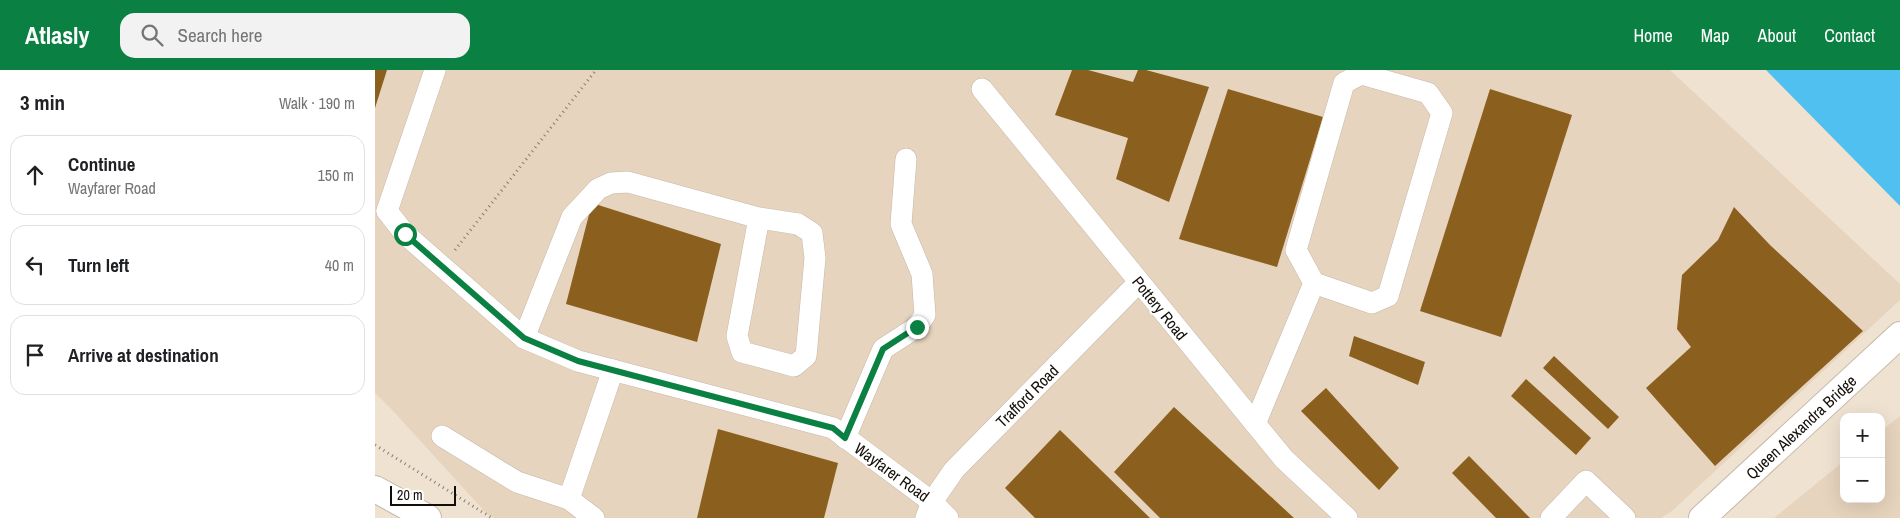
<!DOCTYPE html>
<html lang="en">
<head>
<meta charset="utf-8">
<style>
  :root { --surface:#fff; --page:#f2f2f2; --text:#202124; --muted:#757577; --line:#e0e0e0; --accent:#0b8043 }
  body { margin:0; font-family:"Archivo Narrow",sans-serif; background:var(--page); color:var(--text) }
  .controls { position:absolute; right:15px; bottom:15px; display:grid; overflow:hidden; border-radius:10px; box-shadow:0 5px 20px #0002 }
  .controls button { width:45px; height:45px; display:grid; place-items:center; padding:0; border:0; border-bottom:1px solid var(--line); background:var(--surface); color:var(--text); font:25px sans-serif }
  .scale { position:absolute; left:15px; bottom:12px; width:66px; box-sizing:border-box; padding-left:5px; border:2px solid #130e09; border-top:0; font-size:14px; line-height:18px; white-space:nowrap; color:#130e09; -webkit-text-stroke:4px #fff; paint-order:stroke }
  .stop { position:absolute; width:15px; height:15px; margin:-11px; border:4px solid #0b8043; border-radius:50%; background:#fff }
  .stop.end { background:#0b8043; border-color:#fff; box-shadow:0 1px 5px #0008 }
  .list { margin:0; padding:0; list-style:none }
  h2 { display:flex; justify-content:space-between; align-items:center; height:65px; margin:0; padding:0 20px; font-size:21px }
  h2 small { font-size:16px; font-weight:400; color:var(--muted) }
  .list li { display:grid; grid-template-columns:32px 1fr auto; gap:15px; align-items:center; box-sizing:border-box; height:80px; margin:0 10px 10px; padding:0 10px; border:1px solid var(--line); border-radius:15px }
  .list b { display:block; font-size:19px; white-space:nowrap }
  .list p { margin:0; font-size:16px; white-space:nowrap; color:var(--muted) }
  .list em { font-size:16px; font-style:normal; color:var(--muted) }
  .icon { flex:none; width:28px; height:28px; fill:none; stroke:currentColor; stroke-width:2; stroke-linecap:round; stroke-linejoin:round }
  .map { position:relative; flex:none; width:1525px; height:448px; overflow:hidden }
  header { display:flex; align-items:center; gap:30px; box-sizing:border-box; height:70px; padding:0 25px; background:var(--accent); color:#fff }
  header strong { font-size:24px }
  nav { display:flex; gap:28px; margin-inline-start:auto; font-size:18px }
  .search { width:350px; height:45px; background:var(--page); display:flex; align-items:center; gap:12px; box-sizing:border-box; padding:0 18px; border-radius:15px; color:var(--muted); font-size:19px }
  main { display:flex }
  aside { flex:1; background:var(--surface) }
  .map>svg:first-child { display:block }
</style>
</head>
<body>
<header>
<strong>Atlasly</strong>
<div class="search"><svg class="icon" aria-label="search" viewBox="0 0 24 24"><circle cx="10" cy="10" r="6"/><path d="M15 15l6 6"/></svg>Search here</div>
<nav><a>Home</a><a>Map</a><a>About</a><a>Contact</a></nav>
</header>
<main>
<aside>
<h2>3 min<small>Walk · 190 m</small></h2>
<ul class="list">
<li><svg class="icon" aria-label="ahead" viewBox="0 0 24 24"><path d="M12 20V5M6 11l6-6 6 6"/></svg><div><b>Continue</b><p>Wayfarer Road</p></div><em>150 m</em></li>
<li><svg class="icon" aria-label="left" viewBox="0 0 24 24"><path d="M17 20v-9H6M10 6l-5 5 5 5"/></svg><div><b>Turn left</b></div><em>40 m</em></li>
<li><svg class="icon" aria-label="arrive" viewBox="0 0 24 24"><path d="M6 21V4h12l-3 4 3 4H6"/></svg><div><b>Arrive at destination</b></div></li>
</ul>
</aside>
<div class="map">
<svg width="1525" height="448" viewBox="0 0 1525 448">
  <rect width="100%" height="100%" fill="#f0e2d1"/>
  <g fill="#e7d4be">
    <polygon points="0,0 1295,0 1525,214 1525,230 1297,441 1286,448 119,448 112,444 19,342 0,323"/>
    <polygon points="1525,346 1525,448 1399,448 1469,391 1469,429 1506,429 1506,361"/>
  </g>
  <polygon fill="#50c0f0" points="1391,0 1525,0 1525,136"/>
  <g fill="#8b5f1e">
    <polygon points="0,0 12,0 0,38"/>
    <polygon points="697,0 713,0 758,12 763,0 771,0 834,17 794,132 741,109 753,68 680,45"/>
    <polygon points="853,19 948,47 902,197 804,169"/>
    <polygon points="1115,19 1197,45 1126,267 1045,241"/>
    <polygon points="217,133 346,174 322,272 191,234"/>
    <polygon points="1359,137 1395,175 1488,261 1340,396 1271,318 1316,277 1302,259 1307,205 1343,170"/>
    <polygon points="979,266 1050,292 1043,315 974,286"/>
    <polygon points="1179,286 1244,347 1233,359 1168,298"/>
    <polygon points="1151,309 1216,368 1201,385 1136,326"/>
    <polygon points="951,318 1024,398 1004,420 926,341"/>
    <polygon points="799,337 919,448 785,448 739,402"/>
    <polygon points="343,359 463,393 449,448 322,448"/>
    <polygon points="685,360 775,448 660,448 630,418"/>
    <polygon points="1094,386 1155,448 1121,448 1077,403"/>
  </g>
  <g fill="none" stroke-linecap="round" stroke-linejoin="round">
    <defs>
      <g id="minor">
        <polyline points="607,19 909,389 972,448"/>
        <polyline points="12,141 30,164 149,268 203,291 458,358 557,432 573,448"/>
        <polyline points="12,141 60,0"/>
        <polyline points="149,268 197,147 223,119 236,113 253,112 384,148 423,154 437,163 440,188 431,286 419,296 367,282 362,266 384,148"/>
        <polyline points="880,354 939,213 921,180 969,13 986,4 1053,23 1067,43 1013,226 997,233 939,213"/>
        <polyline points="67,366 142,412 194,429 238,300"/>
        <polyline points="470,368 508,279 542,257 550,245 547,204 526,154 531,89"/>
        <polyline points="194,429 219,448"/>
        <polyline points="551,448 557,432 579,400 764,212"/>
        <polyline points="1176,448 1211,411 1250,448"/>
      </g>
      <g id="major">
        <polyline points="0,419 53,448"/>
        <polyline points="1327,448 1525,265"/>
      </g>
    </defs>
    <use href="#minor" stroke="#c5b8a8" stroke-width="22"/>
    <use href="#major" stroke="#c5b8a8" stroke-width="28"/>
    <g stroke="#867c71" stroke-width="3" stroke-dasharray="1 4" stroke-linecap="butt">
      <polyline points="80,180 221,0"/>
      <polyline points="0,375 117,448"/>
    </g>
    <use href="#minor" stroke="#fff" stroke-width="21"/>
    <use href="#major" stroke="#fff" stroke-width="26"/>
  </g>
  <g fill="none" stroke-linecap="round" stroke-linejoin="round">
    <polyline stroke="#0b8043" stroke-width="6" points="30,164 149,268 203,291 458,358 470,368 508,279 542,257"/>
  </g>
  <g text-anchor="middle" stroke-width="4" stroke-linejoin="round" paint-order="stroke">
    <g font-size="16" fill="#130e09" stroke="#fff">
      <text transform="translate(785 238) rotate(51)" y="6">Pottery Road</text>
      <text transform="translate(652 326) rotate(-45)" y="6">Trafford Road</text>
      <text transform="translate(1426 357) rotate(-43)" y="6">Queen Alexandra Bridge</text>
      <text transform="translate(517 402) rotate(36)" y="6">Wayfarer Road</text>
    </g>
  </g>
</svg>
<div class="controls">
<button>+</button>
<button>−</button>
</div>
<div class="scale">20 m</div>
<div class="stop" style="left:30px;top:164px"></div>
<div class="stop end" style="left:542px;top:257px"></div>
</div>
</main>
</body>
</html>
